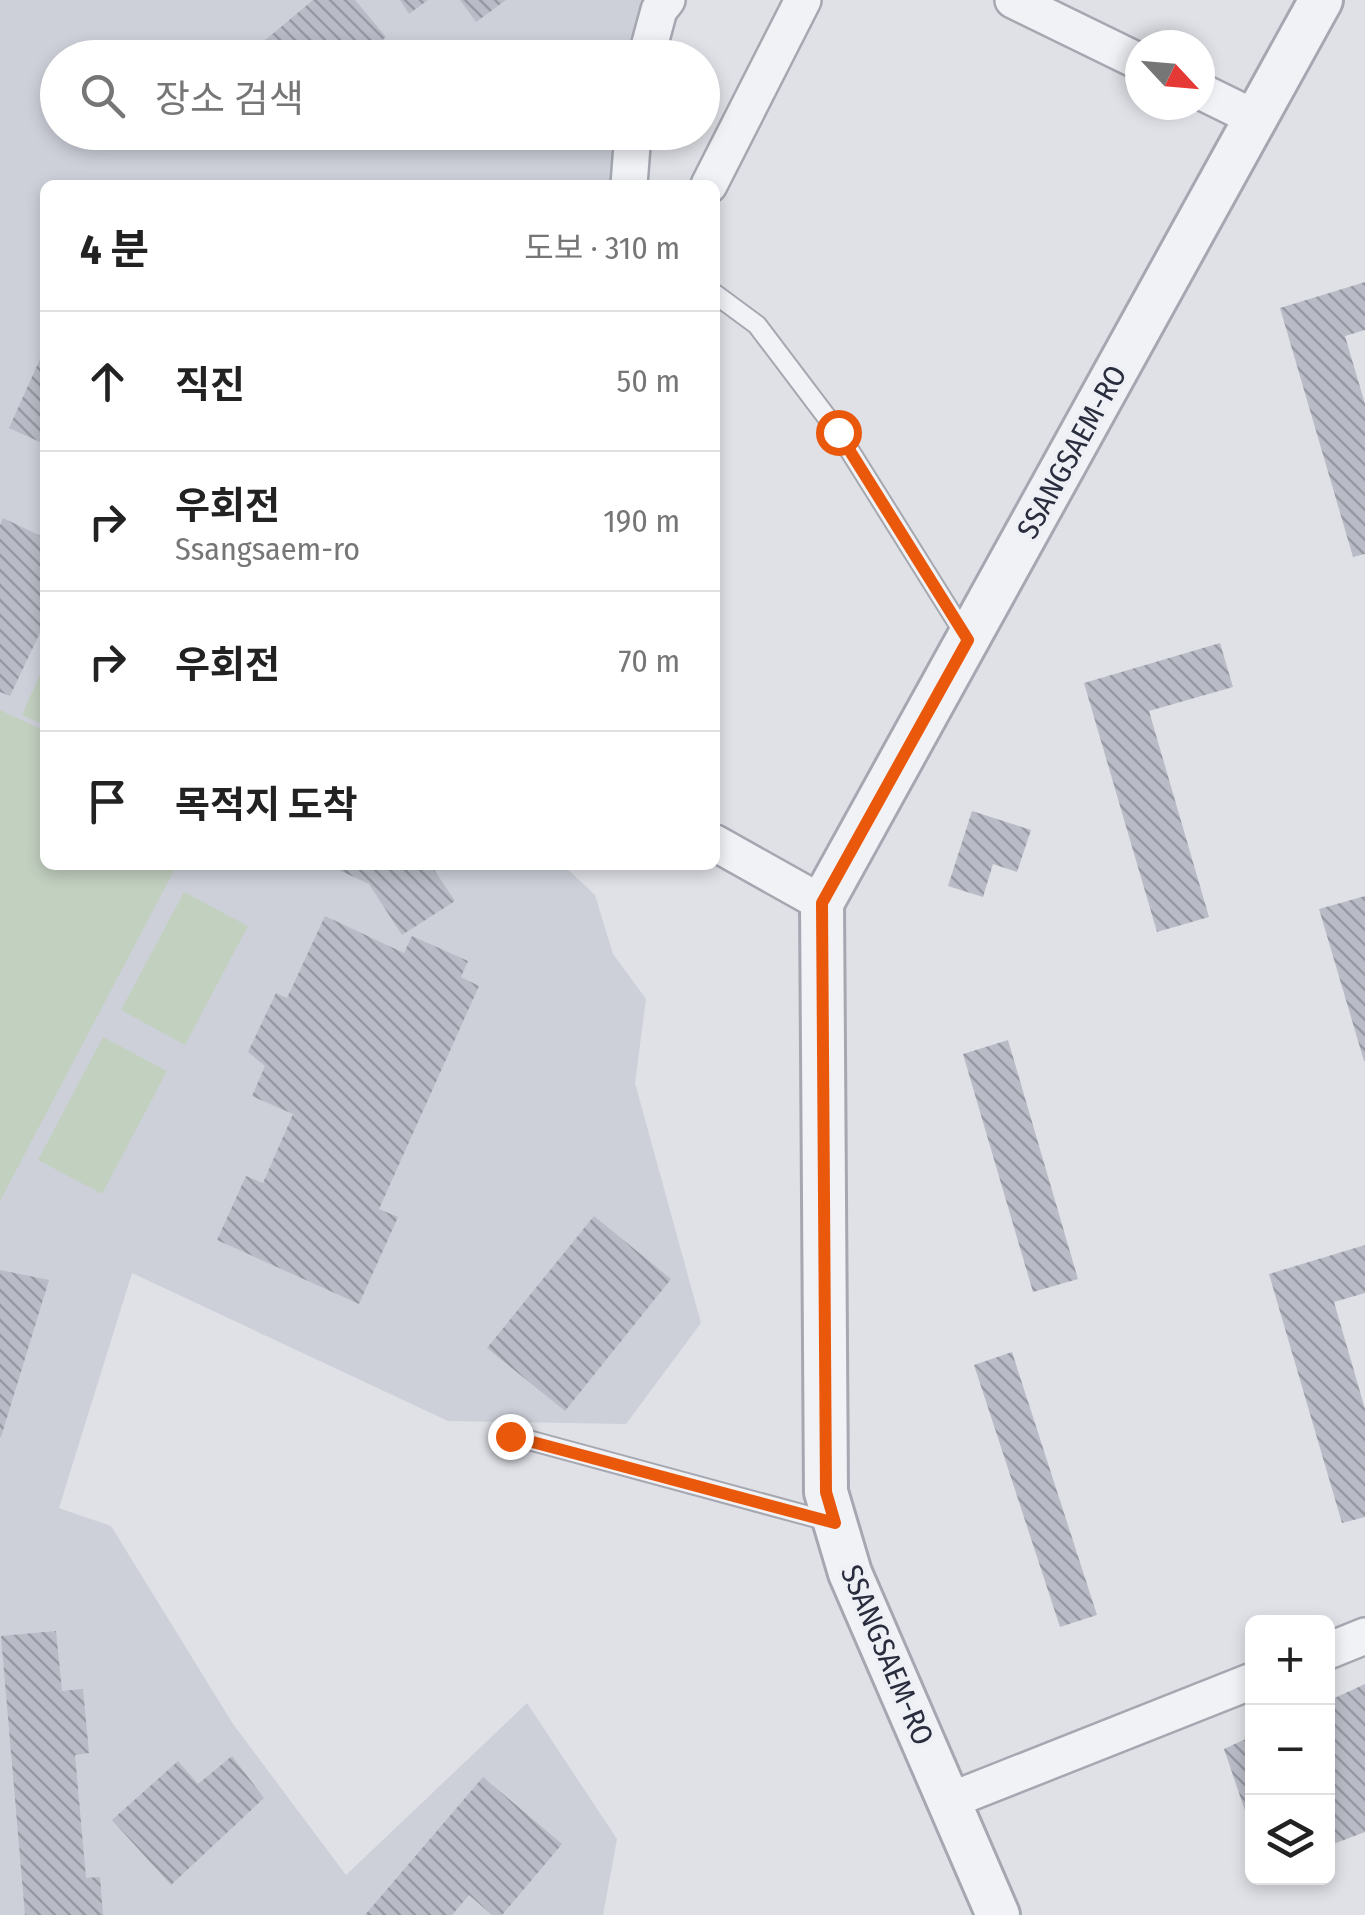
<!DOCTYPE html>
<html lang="ko">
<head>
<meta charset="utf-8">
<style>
  :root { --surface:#fff; --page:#f6f6f6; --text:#222; --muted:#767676; --line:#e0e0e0 }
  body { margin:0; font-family:"Fira Sans Condensed","Noto Sans KR",sans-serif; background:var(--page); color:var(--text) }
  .controls { position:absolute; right:30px; bottom:30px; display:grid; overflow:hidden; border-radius:15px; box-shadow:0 5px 15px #0003 }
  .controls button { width:90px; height:90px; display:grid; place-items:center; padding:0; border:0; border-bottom:2px solid var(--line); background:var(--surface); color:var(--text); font:50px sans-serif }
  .compass { position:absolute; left:1125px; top:30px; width:90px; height:90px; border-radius:50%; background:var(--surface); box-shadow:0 5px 15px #0003; rotate:116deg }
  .stop { position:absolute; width:30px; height:30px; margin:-22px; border:8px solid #ea580c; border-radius:50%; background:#fff }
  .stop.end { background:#ea580c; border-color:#fff; box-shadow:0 2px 10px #0008 }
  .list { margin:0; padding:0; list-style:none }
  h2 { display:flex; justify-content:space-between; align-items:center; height:130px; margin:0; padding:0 40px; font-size:42px }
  h2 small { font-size:32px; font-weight:400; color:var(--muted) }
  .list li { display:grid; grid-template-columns:65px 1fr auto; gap:30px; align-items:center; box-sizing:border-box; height:140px; padding:0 40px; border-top:2px solid var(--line) }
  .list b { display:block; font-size:38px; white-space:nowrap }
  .list p { margin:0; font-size:32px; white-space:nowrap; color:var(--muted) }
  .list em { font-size:32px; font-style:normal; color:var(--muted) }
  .icon { flex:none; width:55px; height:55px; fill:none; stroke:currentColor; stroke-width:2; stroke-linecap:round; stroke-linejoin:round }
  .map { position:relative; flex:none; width:1365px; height:1915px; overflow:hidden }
  .search { position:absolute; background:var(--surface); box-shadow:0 5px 15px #0003; left:40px; top:40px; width:680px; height:110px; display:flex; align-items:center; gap:25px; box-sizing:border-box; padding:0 35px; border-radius:55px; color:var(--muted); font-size:38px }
  .panel { position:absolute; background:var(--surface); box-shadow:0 5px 15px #0003; left:40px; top:180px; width:680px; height:690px; border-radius:15px }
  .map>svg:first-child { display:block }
</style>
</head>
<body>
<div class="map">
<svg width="1365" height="1915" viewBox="0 0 1365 1915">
  <defs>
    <pattern id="building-back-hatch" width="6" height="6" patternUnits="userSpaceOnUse" patternTransform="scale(2.5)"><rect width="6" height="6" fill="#b9bcc6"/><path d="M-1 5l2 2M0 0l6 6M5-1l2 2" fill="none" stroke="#9699a2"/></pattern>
  </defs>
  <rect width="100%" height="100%" fill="#dfe1e7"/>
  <polygon fill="#cdd0d9" points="0,0 661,0 631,57 58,58 58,132 623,133 620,185 45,185 45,865 563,865 595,895 613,954 646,999 635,1083 701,1323 626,1424 448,1421 132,1273 59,1508 111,1526 233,1724 346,1875 527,1703 617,1839 603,1915 0,1915"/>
  <g fill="#c2d0c0">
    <polygon points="45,663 45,725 22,715"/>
    <polygon points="0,710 45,731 45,865 177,865 0,1201"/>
    <polygon points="184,892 248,926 185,1045 121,1010"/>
    <polygon points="103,1037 167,1071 102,1194 38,1160"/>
  </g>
  <g fill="url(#building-back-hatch)">
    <polygon points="313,0 355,0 386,37 362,58 244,58"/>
    <polygon points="400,0 428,0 409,14"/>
    <polygon points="460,0 506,0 476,22"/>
    <polygon points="245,132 272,132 256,146"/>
    <polygon points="1365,282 1365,330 1345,336 1365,404 1365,554 1353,557 1280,308"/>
    <polygon points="45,348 45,431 40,442 9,428"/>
    <polygon points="3,518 45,538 45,622 10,696 0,692 0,525"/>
    <polygon points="1220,643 1233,687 1149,711 1209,917 1157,932 1084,683"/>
    <polygon points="972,811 1031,830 1017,872 993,864 983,897 948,886"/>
    <polygon points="328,865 431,865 455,901 402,935 369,884"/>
    <polygon points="1365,896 1365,1061 1364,1061 1319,909"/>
    <polygon points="325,916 404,953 412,936 468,961 461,977 479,986 379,1209 398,1217 359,1304 217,1240 246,1176 263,1183 293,1114 252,1096 265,1066 248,1052 276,993 287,998"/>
    <polygon points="1008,1040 1078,1279 1033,1292 963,1054"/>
    <polygon points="594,1216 671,1279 565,1411 487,1348"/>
    <polygon points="1365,1245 1365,1293 1334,1302 1365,1409 1365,1517 1342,1523 1269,1274"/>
    <polygon points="0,1270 49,1280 1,1437 0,1437"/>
    <polygon points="1012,1352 1097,1615 1060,1627 974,1365"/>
    <polygon points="56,1631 62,1691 83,1689 89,1753 75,1755 86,1878 100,1877 103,1915 25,1915 1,1636"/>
    <polygon points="1365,1684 1365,1832 1328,1846 1328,1701"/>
    <polygon points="1252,1736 1252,1831 1224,1749"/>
    <polygon points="232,1756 264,1798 171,1885 112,1820 178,1761 198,1784"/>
    <polygon points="483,1777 562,1844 502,1915 492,1915 469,1895 452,1915 365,1915"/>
  </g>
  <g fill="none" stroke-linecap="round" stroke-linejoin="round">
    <defs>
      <g id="service">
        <polyline points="715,294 757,325 838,432 967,638"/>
        <polyline points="510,1435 835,1523"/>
      </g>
      <g id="minor">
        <polyline points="1013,0 1140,62"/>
        <polyline points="646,58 659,10 667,0"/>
        <polyline points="1200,91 1257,119"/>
        <polyline points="629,185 633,132"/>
        <polyline points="709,185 803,0"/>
        <polyline points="715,843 822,903"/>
        <polyline points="1328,1651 1365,1636"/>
        <polyline points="949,1801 1252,1681"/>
      </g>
      <polyline id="tertiary" points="998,1915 850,1573 826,1492 822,903 1321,0"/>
    </defs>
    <use href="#service" stroke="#a5a7b1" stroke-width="22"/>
    <use href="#minor" stroke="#a5a7b1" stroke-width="40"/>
    <use href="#tertiary" stroke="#a5a7b1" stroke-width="48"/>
    <use href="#service" stroke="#f1f2f6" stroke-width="18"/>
    <use href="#minor" stroke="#f1f2f6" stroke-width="35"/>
    <use href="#tertiary" stroke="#f1f2f6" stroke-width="42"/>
  </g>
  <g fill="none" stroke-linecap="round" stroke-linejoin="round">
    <polyline stroke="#ea580c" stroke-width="12" points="510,1436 835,1523 826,1492 822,903 968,640 838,432"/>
  </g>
  <g text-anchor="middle" stroke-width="8" stroke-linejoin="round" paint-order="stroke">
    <g font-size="30" fill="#292d3d" stroke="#eef0f5">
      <text transform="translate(1072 452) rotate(-61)" y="10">SSANGSAEM-RO</text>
      <text transform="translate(887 1655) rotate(67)" y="10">SSANGSAEM-RO</text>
    </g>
  </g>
</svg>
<div class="controls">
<button>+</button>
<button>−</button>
<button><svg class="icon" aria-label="layers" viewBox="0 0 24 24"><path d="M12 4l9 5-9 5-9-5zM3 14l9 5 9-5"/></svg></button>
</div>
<svg class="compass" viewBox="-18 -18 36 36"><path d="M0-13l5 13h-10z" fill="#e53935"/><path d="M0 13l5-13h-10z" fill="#767676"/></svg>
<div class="stop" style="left:838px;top:432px"></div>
<div class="stop end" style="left:510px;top:1436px"></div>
<div class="search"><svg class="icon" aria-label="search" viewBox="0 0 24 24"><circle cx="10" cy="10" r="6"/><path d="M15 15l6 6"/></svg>장소 검색</div>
<section class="panel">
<h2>4 분<small>도보 · 310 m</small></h2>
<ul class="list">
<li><svg class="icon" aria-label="ahead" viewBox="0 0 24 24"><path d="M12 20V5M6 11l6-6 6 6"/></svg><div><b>직진</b></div><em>50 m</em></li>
<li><svg class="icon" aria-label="right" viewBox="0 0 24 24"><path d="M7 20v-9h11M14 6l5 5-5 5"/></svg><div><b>우회전</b><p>Ssangsaem-ro</p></div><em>190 m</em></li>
<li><svg class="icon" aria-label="right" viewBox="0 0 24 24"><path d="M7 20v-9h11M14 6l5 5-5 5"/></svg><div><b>우회전</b></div><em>70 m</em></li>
<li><svg class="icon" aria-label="arrive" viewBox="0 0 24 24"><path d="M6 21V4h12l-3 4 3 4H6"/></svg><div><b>목적지 도착</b></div></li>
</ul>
</section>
</div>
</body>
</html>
